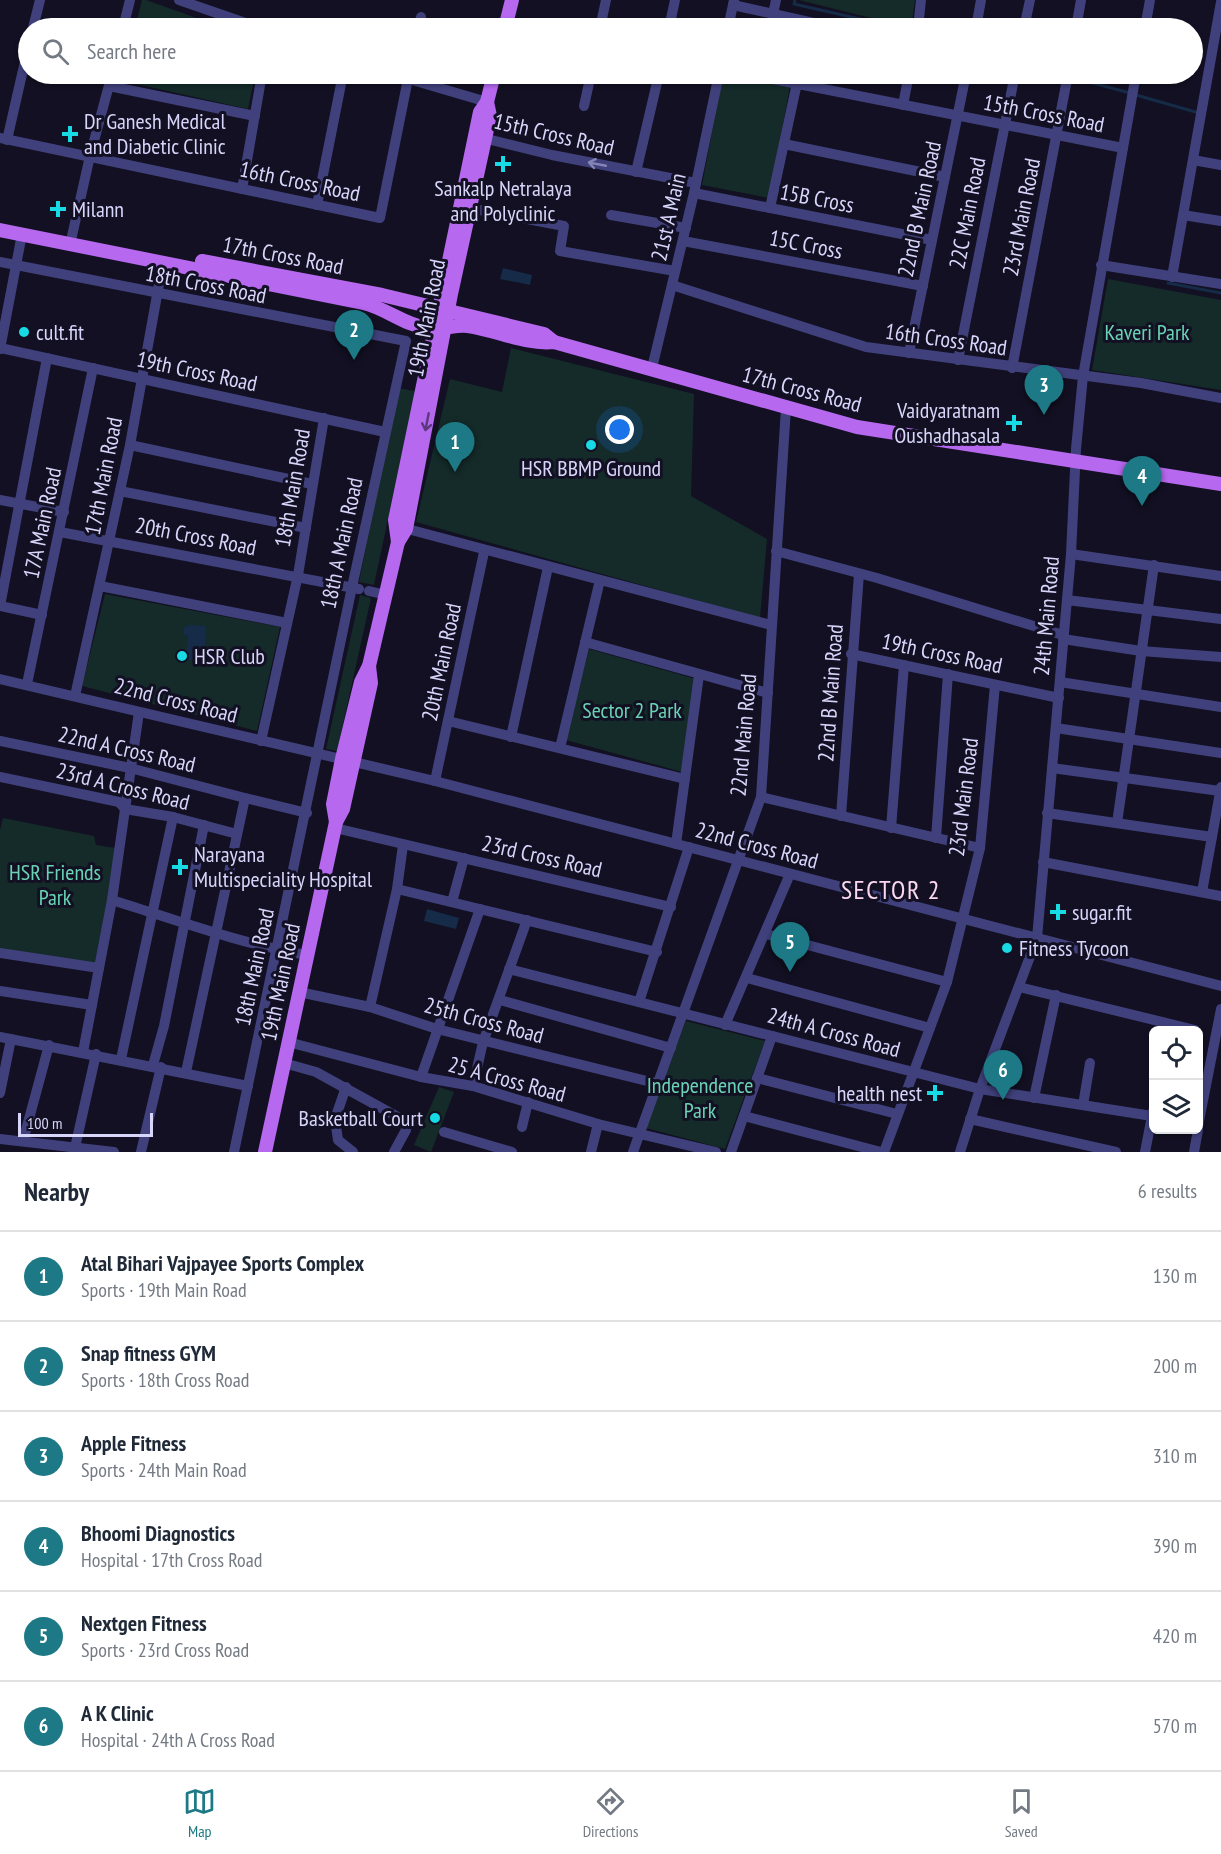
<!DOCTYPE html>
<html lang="en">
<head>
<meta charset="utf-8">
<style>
  :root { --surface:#fff; --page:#f6f6f7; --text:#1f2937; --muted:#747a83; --line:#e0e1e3; --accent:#1c7985 }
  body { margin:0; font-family:"PT Sans Narrow",sans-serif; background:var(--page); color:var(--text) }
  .controls { position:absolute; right:18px; bottom:18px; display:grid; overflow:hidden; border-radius:9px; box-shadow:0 2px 4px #0004 }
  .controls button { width:54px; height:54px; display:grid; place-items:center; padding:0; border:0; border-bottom:2px solid var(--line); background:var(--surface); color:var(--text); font:30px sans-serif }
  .scale { position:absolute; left:18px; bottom:15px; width:135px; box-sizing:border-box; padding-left:6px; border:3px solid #d8d5fb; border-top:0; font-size:16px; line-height:21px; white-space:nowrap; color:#d8d5fb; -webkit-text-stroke:4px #121022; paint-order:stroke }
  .you { position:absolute; left:620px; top:430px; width:21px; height:21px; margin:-15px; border:4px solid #fff; border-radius:50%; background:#1a73e8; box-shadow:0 0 0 9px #1a73e833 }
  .badge { display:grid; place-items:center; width:39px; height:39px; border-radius:50%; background:var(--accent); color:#fff; font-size:20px; font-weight:700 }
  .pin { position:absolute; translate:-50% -50px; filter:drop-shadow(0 2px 3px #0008) }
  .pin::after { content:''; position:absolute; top:32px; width:21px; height:18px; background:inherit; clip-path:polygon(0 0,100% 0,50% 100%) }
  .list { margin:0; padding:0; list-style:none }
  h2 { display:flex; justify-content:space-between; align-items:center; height:78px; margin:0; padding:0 24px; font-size:26px }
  h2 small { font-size:20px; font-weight:400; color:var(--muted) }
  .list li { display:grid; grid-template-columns:39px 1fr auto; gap:18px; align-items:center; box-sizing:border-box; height:90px; padding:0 24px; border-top:2px solid var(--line) }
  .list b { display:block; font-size:22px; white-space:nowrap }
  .list p { margin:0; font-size:20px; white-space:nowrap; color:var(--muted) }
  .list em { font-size:20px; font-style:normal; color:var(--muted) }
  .icon { flex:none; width:33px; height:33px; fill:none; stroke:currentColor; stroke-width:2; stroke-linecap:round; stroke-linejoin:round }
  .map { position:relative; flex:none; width:1221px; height:1152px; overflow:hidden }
  .search { position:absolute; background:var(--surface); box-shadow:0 2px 4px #0004; left:18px; right:18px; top:18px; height:66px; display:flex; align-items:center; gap:15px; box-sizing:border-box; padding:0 21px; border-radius:33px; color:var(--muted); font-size:22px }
  .sheet { height:618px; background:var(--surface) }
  nav { display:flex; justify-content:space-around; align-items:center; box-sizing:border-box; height:84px; border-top:2px solid var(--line); background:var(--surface); font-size:16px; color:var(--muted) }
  nav a { display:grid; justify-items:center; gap:3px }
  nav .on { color:var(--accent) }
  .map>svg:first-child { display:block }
</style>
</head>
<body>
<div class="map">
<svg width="1221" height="1152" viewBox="0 0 1221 1152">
  <rect width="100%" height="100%" fill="#121022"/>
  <g fill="#142b29">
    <polygon points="142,0 146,0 225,28 135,28"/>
    <polygon points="799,0 915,0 911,28"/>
    <polygon points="124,74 255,74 248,109 123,81"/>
    <polygon points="723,74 790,86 769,198 702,185"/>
    <polygon points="1108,279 1221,300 1221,390 1092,370"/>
    <polygon points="511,348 694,394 691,496 767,539 760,618 416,522 450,379 502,392"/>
    <polygon points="398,388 415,391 374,585 359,582"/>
    <polygon points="105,594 280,627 257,731 82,686"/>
    <polygon points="360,595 371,598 337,751 326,749"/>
    <polygon points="589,649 696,679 682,772 566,740"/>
    <polygon points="3,818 94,836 96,845 116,848 97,964 0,949 0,830"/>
    <polygon points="686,1021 765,1041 725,1149 646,1128"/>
    <polygon points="439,1087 454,1092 431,1152 414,1145"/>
  </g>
  <g fill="#152b47">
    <polygon points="503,268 532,275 530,285 500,279"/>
    <polygon points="189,625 206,626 204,661 185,660 188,636 184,635 183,628"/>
    <polygon points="427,909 459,918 456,929 424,921"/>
  </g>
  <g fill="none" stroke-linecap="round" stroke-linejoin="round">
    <g stroke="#152b47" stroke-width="3">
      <polyline points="795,0 794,4 900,28"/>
      <polyline points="1059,74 1130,93"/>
      <polyline points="1136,95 1199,113"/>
      <polyline points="1168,283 1221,293"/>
    </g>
    <g stroke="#40417c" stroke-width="10">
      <polyline points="179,0 260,28"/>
      <polyline points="733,5 836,28"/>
      <polyline points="773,14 776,0"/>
      <polyline points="33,28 40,0"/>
      <polyline points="123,28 130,0"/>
      <polyline points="418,28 421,17"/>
      <polyline points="600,28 606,0"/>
      <polyline points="669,28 675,0"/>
      <polyline points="728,28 734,0"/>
      <polyline points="918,28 921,0"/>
      <polyline points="976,28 981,0"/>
      <polyline points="1024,28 1030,0"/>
      <polyline points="1076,28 1081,0"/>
      <polyline points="1145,28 1150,0"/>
      <polyline points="392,74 487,102"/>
      <polyline points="747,74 1123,148"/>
      <polyline points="109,86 255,116"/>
      <polyline points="903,105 909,74"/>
      <polyline points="584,106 591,74"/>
      <polyline points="479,137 552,155 696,183"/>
      <polyline points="0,138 380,218 409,74"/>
      <polyline points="7,140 28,48"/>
      <polyline points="784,144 945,177"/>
      <polyline points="1193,160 1221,165"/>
      <polyline points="636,172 659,74"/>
      <polyline points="242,189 262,74"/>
      <polyline points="694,193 932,240"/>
      <polyline points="317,205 343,74"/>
      <polyline points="469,208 564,226 560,251 675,271"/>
      <polyline points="770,208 797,83"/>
      <polyline points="611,215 686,228"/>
      <polyline points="1183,215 1221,221"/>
      <polyline points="72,236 90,156 112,74"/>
      <polyline points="683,241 923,286"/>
      <polyline points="0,262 406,341 352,587 234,1152"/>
      <polyline points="1101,265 1221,284"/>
      <polyline points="1172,277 1221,2"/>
      <polyline points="672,285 866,347 1141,383 1221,398"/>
      <polyline points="0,348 385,432"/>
      <polyline points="0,349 22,234"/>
      <polyline points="909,353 966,74"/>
      <polyline points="958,360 1015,74"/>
      <polyline points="652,368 694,193 719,74"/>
      <polyline points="1012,368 1068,74"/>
      <polyline points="130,445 312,484"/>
      <polyline points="120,491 306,528"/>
      <polyline points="0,500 64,512"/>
      <polyline points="400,527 771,625"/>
      <polyline points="60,532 359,589"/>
      <polyline points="776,551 877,578 1063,635"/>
      <polyline points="1071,554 1221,576"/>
      <polyline points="100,586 287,623"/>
      <polyline points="369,591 386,595"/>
      <polyline points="1067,600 1221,619"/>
      <polyline points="42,615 0,606 47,358"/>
      <polyline points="1063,639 1141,651 1221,657"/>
      <polyline points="585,642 768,693"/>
      <polyline points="851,654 1059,698"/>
      <polyline points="0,679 435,781 1221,986"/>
      <polyline points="1060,682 1221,707"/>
      <polyline points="27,684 93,368"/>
      <polyline points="75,696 130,445 163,262"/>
      <polyline points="448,721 685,779"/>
      <polyline points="1056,728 1221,753"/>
      <polyline points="511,737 548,567"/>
      <polyline points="0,741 130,768 245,798"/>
      <polyline points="261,741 298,575 324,418"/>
      <polyline points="560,748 600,580"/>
      <polyline points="1052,768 1220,791"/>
      <polyline points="0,777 119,802 125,809 173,817 237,834"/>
      <polyline points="435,781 484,552"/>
      <polyline points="761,797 980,848"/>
      <polyline points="1047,813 1212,837"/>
      <polyline points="841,816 859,574"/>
      <polyline points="1117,823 1154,565"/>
      <polyline points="335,828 671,907"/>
      <polyline points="891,828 904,665"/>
      <polyline points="936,838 948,674"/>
      <polyline points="676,844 699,675"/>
      <polyline points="1043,862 1221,896"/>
      <polyline points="397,889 657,952"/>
      <polyline points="1202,892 1221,787"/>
      <path d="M 112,900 C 176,920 241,944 307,955"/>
      <polyline points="452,902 464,858"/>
      <polyline points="766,934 947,982"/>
      <polyline points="0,953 99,968"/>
      <polyline points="509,969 980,1089 1152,1116"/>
      <polyline points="747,978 930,1028"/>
      <polyline points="1019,987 1195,1030"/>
      <polyline points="0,991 92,1005"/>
      <polyline points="299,992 370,1007 437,1029 659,1084"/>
      <polyline points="500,1000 671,1048"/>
      <polyline points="639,1002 689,847"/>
      <polyline points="370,1007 397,889 403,845"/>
      <polyline points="725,1025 790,874"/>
      <polyline points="0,1037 248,1086"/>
      <polyline points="288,1042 421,1077 473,1086 598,1124 716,1152"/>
      <polyline points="83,1052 112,900 139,712"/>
      <polyline points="121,1059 173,817"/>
      <polyline points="284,1063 316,1072 405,1121 406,1130 394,1152"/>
      <polyline points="153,1065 164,1026 204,825"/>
      <polyline points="186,1072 245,798 307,813"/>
      <polyline points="421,1077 480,909"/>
      <polyline points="757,1078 897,1114"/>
      <polyline points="473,1086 483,1042 527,920"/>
      <polyline points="346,1087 335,1119 338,1140 353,1152"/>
      <polyline points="0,1093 11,1039"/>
      <polyline points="1034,1098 1056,995"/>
      <polyline points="1083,1105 1090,1063"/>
      <polyline points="744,1116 881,1152"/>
      <polyline points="970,1119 1116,1152"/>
      <polyline points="1198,1126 1221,1009"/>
      <polyline points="522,1127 528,1102"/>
      <polyline points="444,1132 512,1152"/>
      <polyline points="0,1139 114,1152"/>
      <polyline points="23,1141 49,1045"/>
      <polyline points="74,1152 96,1054"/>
      <polyline points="141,1152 161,1067"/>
      <polyline points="591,1152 598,1124"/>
      <polyline points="633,1152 761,797 786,408"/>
      <polyline points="731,1152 772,1036"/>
      <polyline points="884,1152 947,982 980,848 995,685"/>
      <polyline points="960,1152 980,1089 1037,938 1071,554 1076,449 1083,376 1136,74"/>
      <polyline points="1145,1152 1153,1111"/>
      <polyline points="1194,1152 1198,1130"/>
    </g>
    <g stroke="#b668ef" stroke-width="14">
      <polyline points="505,28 512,0"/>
      <path d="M 0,230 L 363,303 C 386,308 404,325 427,328 C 441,331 455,324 468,326 C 497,330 525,345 554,342 L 857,427 L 1221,484"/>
      <polyline points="202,261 382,295 544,334 554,342"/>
      <polyline points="398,542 406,529 451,294 490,116 487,102"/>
      <polyline points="336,822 333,804 342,759 361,682 369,666 398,542 395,520 480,112 487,102 494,74"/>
      <polyline points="265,1152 336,822 343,809 371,683 369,666"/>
    </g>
  </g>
  <defs><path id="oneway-shaft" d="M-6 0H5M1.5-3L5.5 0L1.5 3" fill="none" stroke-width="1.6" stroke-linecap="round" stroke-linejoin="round" transform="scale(1.5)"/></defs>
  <use stroke="#8484b5" href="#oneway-shaft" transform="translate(597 164) rotate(-169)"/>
  <use stroke="#5c387e" href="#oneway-shaft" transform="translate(427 422) rotate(101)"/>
  <g fill="#18dae4" stroke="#121022" stroke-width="2">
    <path d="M67 125h6v6h6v6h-6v6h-6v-6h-6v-6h6z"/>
    <path d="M500 155h6v6h6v6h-6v6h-6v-6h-6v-6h6z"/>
    <path d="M55 200h6v6h6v6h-6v6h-6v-6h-6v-6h6z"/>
    <circle cx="24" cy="332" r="6"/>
    <path d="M1011 414h6v6h6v6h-6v6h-6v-6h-6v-6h6z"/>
    <circle cx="591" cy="445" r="6"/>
    <circle cx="182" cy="656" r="6"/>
    <path d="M177 858h6v6h6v6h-6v6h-6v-6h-6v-6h6z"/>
    <path d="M1055 903h6v6h6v6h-6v6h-6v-6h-6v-6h6z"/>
    <circle cx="1007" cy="948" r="6"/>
    <path d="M932 1084h6v6h6v6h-6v6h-6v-6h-6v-6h6z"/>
    <circle cx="435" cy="1118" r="6"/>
  </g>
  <g text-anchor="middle" stroke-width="6" stroke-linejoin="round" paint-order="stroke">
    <g font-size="22" fill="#d8d5fb" stroke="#121022">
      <text transform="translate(1044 113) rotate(11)" y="8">15th Cross Road</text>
      <text transform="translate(554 134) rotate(13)" y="8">15th Cross Road</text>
      <text transform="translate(300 181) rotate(12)" y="8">16th Cross Road</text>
      <text transform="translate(817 198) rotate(11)" y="8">15B Cross</text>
      <text transform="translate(919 209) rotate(-78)" y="8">22nd B Main Road</text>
      <text transform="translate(967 213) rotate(-79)" y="8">22C Main Road</text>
      <text transform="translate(668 217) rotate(-77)" y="8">21st A Main</text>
      <text transform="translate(1021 217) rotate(-79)" y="8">23rd Main Road</text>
      <text transform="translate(806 244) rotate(11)" y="8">15C Cross</text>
      <text transform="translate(283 255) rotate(11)" y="8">17th Cross Road</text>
      <text transform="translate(206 284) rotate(11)" y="8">18th Cross Road</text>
      <text transform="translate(426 318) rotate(-79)" y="8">19th Main Road</text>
      <text transform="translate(946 339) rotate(8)" y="8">16th Cross Road</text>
      <text transform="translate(197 371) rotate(12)" y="8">19th Cross Road</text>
      <text transform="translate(802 389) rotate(15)" y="8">17th Cross Road</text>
      <text transform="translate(103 476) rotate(-79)" y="8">17th Main Road</text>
      <text transform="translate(292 488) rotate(-80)" y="8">18th Main Road</text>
      <text transform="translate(42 523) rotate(-78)" y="8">17A Main Road</text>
      <text transform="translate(196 536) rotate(11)" y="8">20th Cross Road</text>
      <text transform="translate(341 543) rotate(-78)" y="8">18th A Main Road</text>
      <text transform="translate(1046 616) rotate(-85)" y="8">24th Main Road</text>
      <text transform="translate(942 653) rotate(12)" y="8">19th Cross Road</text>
      <text transform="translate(441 662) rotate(-78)" y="8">20th Main Road</text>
      <text transform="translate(830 693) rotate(-86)" y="8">22nd B Main Road</text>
      <text transform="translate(176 700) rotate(14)" y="8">22nd Cross Road</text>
      <text transform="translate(743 735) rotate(-85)" y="8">22nd Main Road</text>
      <text transform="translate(127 749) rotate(13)" y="8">22nd A Cross Road</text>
      <text transform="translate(123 786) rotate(14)" y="8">23rd A Cross Road</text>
      <text transform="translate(963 797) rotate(-83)" y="8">23rd Main Road</text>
      <text transform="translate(757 845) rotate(15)" y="8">22nd Cross Road</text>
      <text transform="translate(542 856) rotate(13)" y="8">23rd Cross Road</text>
      <text transform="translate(254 967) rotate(-78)" y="8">18th Main Road</text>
      <text transform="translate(280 982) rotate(-78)" y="8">19th Main Road</text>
      <text transform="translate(484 1020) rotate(15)" y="8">25th Cross Road</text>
      <text transform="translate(834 1032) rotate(15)" y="8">24th A Cross Road</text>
      <text transform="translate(507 1079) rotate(15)" y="8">25 A Cross Road</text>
    </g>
    <g font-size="22" fill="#d8d5fb" stroke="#121022" text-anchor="start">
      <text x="84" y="129">Dr Ganesh Medical<tspan x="84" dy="25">and Diabetic Clinic</tspan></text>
      <text x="503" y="196" text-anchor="middle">Sankalp Netralaya<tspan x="503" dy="25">and Polyclinic</tspan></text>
      <text x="72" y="217">Milann</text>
      <text x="36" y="340">cult.fit</text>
      <text x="1000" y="418" text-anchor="end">Vaidyaratnam<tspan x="1000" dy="25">Oushadhasala</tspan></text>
      <text x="591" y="476" text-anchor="middle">HSR BBMP Ground</text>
      <text x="194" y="664">HSR Club</text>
      <text x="194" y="862">Narayana<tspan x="194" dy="25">Multispeciality Hospital</tspan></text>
      <text x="1072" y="920">sugar.fit</text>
      <text x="1019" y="956">Fitness Tycoon</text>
      <text x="922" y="1101" text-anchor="end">health nest</text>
      <text x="423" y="1126" text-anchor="end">Basketball Court</text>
    </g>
    <g font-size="22" fill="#69d3b4" stroke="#121022">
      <text x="1147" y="340">Kaveri Park</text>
      <text x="632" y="718">Sector 2 Park</text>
      <text x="55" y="880">HSR Friends<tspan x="55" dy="25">Park</tspan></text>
      <text x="700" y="1093">Independence<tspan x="700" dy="25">Park</tspan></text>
    </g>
    <g font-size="26" letter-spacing="1.5" fill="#fbd7f0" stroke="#121022">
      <text x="891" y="899">SECTOR 2</text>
    </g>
  </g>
</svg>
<div class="controls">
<button><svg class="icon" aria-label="locate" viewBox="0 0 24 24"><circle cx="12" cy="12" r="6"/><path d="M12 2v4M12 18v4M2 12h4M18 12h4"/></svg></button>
<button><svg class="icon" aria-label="layers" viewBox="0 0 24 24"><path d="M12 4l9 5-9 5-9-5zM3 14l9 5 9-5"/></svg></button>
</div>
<div class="scale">100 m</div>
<div class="you"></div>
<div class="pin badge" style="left:455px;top:472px">1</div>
<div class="pin badge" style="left:354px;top:360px">2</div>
<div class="pin badge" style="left:1044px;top:415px">3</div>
<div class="pin badge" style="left:1142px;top:506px">4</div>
<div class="pin badge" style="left:790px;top:972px">5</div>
<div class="pin badge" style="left:1003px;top:1100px">6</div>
<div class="search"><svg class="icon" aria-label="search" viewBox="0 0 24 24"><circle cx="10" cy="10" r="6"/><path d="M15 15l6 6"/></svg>Search here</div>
</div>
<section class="sheet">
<h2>Nearby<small>6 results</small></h2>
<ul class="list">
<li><span class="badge">1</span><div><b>Atal Bihari Vajpayee Sports Complex</b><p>Sports · 19th Main Road</p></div><em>130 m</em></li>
<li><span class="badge">2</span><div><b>Snap fitness GYM</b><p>Sports · 18th Cross Road</p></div><em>200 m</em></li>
<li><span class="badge">3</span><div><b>Apple Fitness</b><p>Sports · 24th Main Road</p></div><em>310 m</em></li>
<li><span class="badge">4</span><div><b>Bhoomi Diagnostics</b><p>Hospital · 17th Cross Road</p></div><em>390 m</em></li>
<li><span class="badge">5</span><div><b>Nextgen Fitness</b><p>Sports · 23rd Cross Road</p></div><em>420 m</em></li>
<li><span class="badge">6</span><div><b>A K Clinic</b><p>Hospital · 24th A Cross Road</p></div><em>570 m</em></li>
</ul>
</section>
<nav>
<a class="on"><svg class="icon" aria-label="map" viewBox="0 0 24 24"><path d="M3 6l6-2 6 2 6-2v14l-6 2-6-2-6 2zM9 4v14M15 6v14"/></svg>Map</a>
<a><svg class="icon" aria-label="directions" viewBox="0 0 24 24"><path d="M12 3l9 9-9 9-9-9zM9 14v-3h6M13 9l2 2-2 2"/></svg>Directions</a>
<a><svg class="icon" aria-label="saved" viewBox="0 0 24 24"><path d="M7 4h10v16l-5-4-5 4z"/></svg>Saved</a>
</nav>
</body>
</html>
